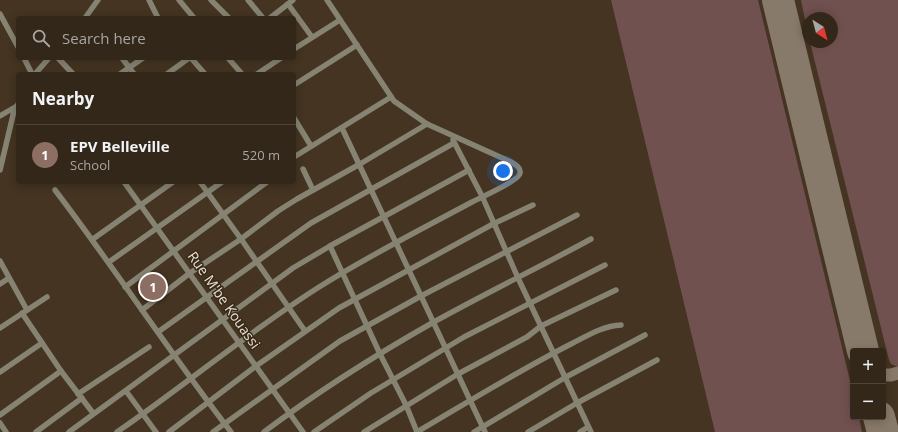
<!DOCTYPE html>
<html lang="en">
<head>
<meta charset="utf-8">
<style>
  :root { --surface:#332719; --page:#3e3326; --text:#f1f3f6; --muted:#a9a5a2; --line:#4e4438; --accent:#c8a6ef }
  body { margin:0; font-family:"Open Sans",sans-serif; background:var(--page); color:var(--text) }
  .controls { position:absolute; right:12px; bottom:12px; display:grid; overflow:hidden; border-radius:4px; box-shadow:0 2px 10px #0003 }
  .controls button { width:36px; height:36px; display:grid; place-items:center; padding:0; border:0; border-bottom:1px solid var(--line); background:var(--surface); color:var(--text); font:20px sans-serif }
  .compass { position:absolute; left:802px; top:12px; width:36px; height:36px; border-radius:50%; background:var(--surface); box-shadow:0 2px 10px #0003; rotate:144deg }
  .you { position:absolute; left:503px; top:171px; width:14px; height:14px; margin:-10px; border:3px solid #fff; border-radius:50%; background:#1a73e8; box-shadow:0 0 0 6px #1a73e833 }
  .badge { display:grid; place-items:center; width:26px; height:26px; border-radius:50%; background:var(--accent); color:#fff; font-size:13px; font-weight:700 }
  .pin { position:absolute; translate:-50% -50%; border:2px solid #fff; box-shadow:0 1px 4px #0006 }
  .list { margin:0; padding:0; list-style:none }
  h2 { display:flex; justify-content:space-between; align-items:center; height:52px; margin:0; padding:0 16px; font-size:17px }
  h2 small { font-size:13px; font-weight:400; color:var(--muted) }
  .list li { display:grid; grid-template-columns:26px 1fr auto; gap:12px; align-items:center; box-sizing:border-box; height:60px; padding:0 16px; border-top:1px solid var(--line) }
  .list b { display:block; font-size:15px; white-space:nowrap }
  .list p { margin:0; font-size:13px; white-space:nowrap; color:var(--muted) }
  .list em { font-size:13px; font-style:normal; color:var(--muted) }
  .icon { flex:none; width:22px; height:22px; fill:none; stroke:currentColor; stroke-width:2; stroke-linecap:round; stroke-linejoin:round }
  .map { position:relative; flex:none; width:898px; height:432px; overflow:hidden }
  .search { position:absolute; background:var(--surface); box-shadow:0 2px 10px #0003; left:16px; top:16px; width:280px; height:44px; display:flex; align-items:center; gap:10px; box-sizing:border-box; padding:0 14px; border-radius:4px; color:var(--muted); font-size:15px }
  .panel { position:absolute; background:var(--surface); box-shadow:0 2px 10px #0003; left:16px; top:72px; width:280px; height:112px; border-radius:4px }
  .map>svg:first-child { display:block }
</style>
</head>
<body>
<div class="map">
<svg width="898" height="432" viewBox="0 0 898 432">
  <rect width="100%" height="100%" fill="#443421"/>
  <g fill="#715150">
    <polygon points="611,0 758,0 853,393 853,417 859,417 862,432 715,432"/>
    <polygon points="801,0 898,0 898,367 891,364 889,360 810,42 832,42 832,18 808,18 808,34"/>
  </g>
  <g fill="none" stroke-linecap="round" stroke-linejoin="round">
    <polyline stroke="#887a6a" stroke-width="13" points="883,375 891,375 898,373"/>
    <g stroke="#887a6a" stroke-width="32">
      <polyline points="778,0 863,351"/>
      <polyline points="879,417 883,432"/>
    </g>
    <g stroke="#868373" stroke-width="5.5">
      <polyline points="149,0 158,18"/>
      <polyline points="179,0 194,18"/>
      <polyline points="211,0 229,18"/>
      <polyline points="248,0 263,18"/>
      <polyline points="288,4 312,37"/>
      <polyline points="0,14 18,47"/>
      <polyline points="85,18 98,0"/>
      <polyline points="270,18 293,0"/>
      <polyline points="294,49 340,20"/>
      <polyline points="24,58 32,74"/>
      <polyline points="58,58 73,74"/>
      <polyline points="122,58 134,74"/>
      <polyline points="191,58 205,74"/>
      <polyline points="228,58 242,74"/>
      <polyline points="35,74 49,58"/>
      <polyline points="120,74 143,58"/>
      <polyline points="167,74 189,58"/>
      <polyline points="257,74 281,58"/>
      <polyline points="294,85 357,45"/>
      <polyline points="0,116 17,106"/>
      <polyline points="294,118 311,146"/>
      <polyline points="342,128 485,432"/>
      <polyline points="453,140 482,196 518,278 591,432"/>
      <polyline points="294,157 391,97"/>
      <polyline points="303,169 313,190"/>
      <polyline points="0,170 14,111 18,104"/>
      <polyline points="124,182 303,432"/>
      <polyline points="200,182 241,239 305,331"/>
      <path d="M 55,190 C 116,270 170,353 231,432"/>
      <polyline points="93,239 173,182"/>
      <polyline points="330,246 380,354 406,405 417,432"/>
      <polyline points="0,261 27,310"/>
      <polyline points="109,262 222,182"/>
      <polyline points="0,284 9,278"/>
      <polyline points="125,287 267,182"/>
      <polyline points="142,310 190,273 241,239 278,211 297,199 360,164 427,124"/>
      <polyline points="22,313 61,371 93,413"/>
      <polyline points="0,328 47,297"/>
      <polyline points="158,332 311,223 454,143"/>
      <polyline points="0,372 42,343"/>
      <polyline points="126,391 156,432"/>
      <polyline points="78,394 149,347"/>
      <polyline points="0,415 61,371"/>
      <polyline points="0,423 6,432"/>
      <polyline points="36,432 82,398"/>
      <polyline points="69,432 293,268 330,246 469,170"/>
      <path d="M 117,432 C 184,386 247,333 316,289 C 366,257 420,230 472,202 C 480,198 520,180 520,173 C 521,168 515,164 511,162 L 427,124 L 394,101 L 327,0"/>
      <polyline points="169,432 256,366 339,308 493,224 533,205"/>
      <polyline points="213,432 340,341 421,296 577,215"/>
      <path d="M 264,432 C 317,392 374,356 432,323 C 484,294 538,268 591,239"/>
      <polyline points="314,432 371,393 464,337 605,265"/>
      <polyline points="364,432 458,374 527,337 541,326 616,290"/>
      <path d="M 417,432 C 468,402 518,371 571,344 C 587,336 602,326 621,325"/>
      <polyline points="474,432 566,377 645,335"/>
      <polyline points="528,432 577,403 657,360"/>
      <polyline points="580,432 588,427"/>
    </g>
  </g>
  <g text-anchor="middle" stroke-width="3" stroke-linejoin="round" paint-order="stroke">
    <g font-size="14" fill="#e8dfd3" stroke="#392a18">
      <text transform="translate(224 300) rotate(55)" y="5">Rue M'be Kouassi</text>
    </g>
  </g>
</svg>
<div class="controls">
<button>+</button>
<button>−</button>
</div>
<svg class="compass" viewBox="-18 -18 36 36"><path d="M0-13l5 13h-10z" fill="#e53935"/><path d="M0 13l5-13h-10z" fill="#a9a5a2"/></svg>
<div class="you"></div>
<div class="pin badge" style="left:153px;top:287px;background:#8d6e63">1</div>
<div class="search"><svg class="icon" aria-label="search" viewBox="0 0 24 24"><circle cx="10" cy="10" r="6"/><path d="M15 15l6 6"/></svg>Search here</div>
<section class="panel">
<h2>Nearby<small></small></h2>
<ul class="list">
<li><span class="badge" style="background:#8d6e63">1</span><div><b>EPV Belleville</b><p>School</p></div><em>520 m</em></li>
</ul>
</section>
</div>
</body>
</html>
